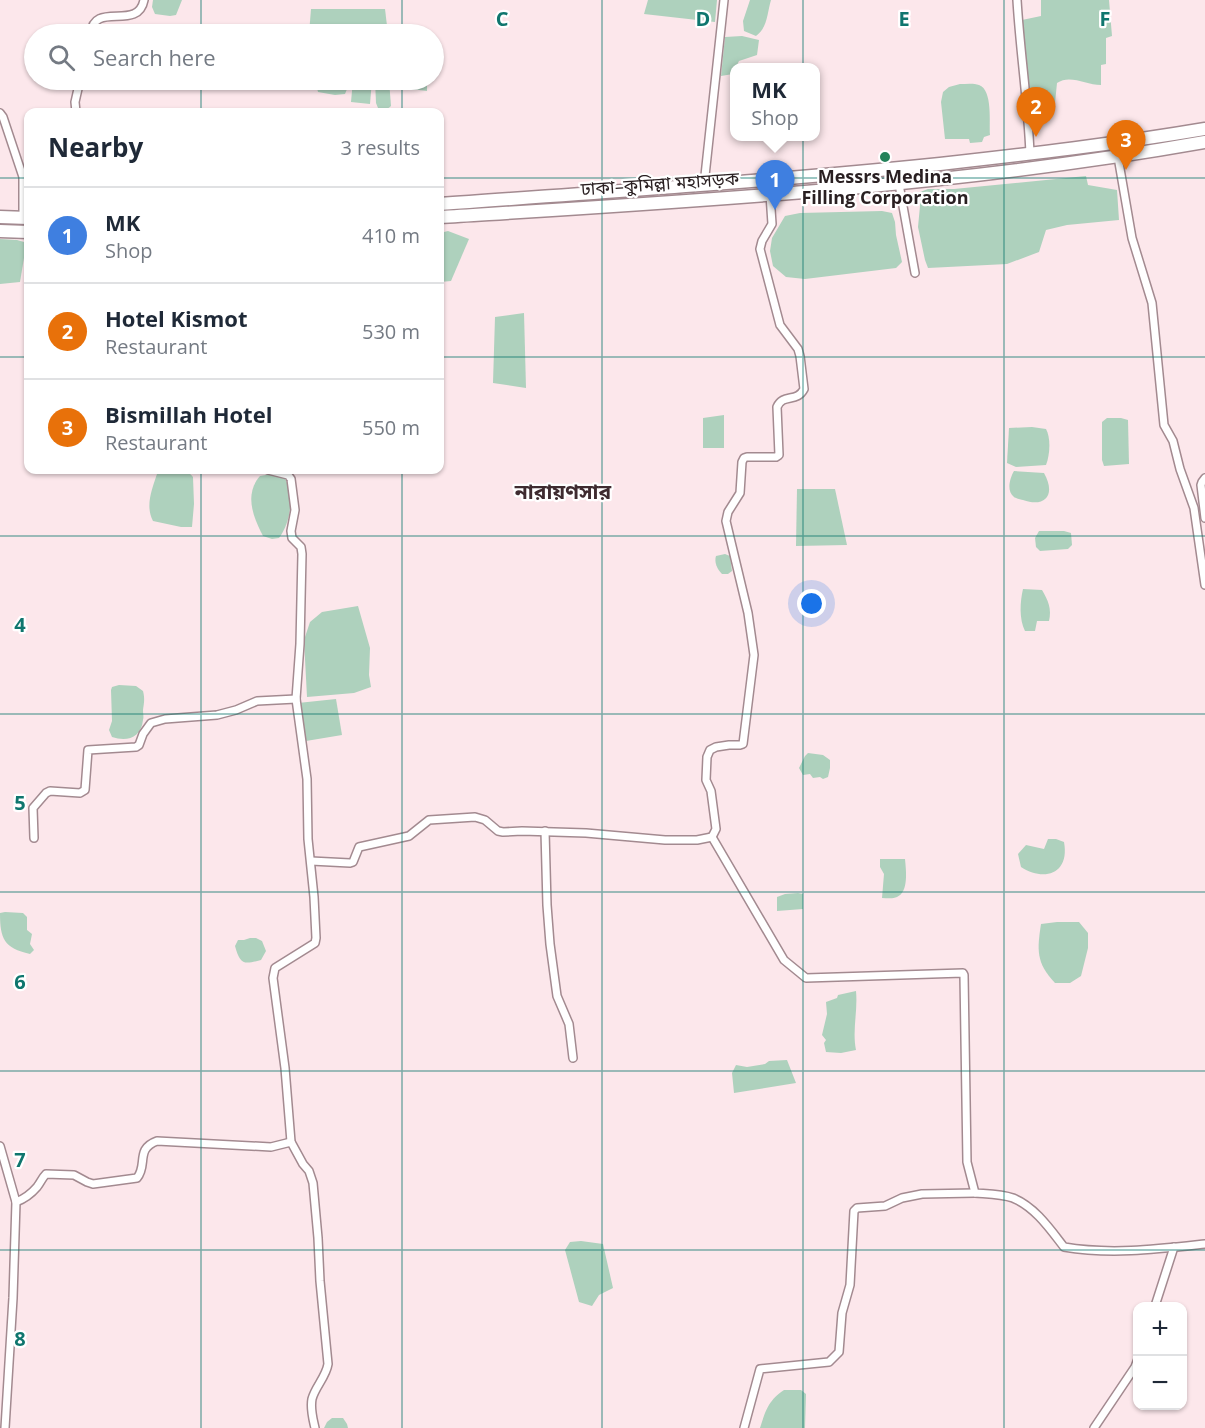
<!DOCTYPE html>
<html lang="en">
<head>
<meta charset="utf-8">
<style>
  :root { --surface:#fff; --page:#f2f2f3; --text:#1f2937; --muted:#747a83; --line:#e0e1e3; --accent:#23825a }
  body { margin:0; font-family:"Open Sans","Noto Sans Bengali",sans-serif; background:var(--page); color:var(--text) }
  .controls { position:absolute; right:18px; bottom:18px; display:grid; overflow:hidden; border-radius:12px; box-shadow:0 2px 4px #0004 }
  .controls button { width:54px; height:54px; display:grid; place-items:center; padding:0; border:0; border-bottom:2px solid var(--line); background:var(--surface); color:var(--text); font:30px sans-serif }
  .you { position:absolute; left:812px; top:604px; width:21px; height:21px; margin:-15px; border:4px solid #fff; border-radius:50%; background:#1a73e8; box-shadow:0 0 0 9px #1a73e833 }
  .badge { display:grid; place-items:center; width:39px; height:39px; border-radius:50%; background:var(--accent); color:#fff; font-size:20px; font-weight:700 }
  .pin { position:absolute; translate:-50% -50px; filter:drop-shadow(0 2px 3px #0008) }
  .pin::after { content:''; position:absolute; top:32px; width:21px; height:18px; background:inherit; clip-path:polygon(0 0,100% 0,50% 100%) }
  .popup { position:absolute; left:730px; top:63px; width:90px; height:78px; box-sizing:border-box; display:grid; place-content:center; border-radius:12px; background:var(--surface); filter:drop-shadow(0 2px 4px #0005); font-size:20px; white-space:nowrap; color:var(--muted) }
  .popup b { font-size:22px; color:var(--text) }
  .popup::after { content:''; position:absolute; left:50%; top:100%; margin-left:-12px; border:12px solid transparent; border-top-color:var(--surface) }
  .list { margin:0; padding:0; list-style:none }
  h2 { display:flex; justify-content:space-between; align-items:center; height:78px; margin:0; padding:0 24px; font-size:26px }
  h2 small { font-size:20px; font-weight:400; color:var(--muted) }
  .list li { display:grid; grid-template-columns:39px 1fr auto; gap:18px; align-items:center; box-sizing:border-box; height:96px; padding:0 24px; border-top:2px solid var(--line) }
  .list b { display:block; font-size:22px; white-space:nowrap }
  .list p { margin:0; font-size:20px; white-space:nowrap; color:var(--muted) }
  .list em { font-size:20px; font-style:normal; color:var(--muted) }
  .icon { flex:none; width:33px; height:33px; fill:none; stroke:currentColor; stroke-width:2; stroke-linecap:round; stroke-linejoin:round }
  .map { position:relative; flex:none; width:1205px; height:1428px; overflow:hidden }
  .search { position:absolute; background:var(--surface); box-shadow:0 2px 4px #0004; left:24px; top:24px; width:420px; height:66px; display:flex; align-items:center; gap:15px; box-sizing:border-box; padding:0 21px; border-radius:33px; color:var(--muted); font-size:22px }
  .panel { position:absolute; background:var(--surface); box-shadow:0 2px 4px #0004; left:24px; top:108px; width:420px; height:366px; border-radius:12px }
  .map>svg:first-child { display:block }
</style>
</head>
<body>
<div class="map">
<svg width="1205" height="1428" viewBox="0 0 1205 1428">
  <rect width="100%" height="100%" fill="#fce7eb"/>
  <g fill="#aed1bd">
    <polygon points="153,0 182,0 176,15 170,16 155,14 152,7"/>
    <polygon points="648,0 717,0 715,22 644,14"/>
    <path d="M 750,0 L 771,0 C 767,13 768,27 756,36 L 744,31 L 743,21 Z"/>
    <path d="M 1041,0 L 1109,0 L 1112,36 L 1106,38 L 1106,64 L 1101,65 L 1101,85 C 1086,85 1070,74 1057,83 L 1055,103 L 1047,106 L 1029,104 L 1022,20 L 1041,16 Z"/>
    <polygon points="311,9 385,9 388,34 309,34"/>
    <polygon points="392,26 426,28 426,34 393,34"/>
    <polygon points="742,36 759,40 757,55 739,61 736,67 734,68 733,74 721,76 725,37"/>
    <polygon points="315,80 348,80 347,89 345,94 335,95 318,92"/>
    <polygon points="353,80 372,80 370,104 351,102"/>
    <path d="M 375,80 L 389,80 L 391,106 C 387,110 384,110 378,108 L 376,103 Z"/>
    <polygon points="395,80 427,80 427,91 395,87"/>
    <path d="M 960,84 C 966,84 974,83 979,85 C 993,90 989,123 990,135 L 984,137 L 982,142 L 970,143 L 969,139 L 945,139 L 941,102 L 943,92 L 949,87 Z"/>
    <polygon points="1086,176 1088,185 1117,190 1119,220 1067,225 1046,230 1039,252 1007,264 928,268 925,260 918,227 920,206 920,192 928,189 954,189"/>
    <polygon points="882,211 892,213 895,222 896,235 902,262 896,268 805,279 786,277 773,266 770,251 772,238 785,216 800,213"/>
    <polygon points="448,231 469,239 451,281 440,282 440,233"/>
    <polygon points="0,239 17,240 24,242 26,246 20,282 0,284"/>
    <polygon points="524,313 526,388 493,383 495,317"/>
    <polygon points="724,415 724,448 703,448 703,418"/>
    <polygon points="1107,418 1121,418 1128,420 1129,464 1104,466 1102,460 1102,422"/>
    <path d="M 1032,427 L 1046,429 C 1051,438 1050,455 1046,465 L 1016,467 L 1007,463 L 1009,428 Z"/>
    <path d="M 164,470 C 174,470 186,468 193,477 L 194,504 L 192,527 L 181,527 L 153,521 C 145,506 152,489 157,474 Z"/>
    <path d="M 1014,471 L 1044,473 C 1056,494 1046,508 1023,500 C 1021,500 1015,498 1014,497 C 1006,491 1010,478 1014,471 Z"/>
    <path d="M 272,474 L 284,477 C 295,494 291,522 279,538 L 272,539 L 263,536 C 253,517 244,494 260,476 Z"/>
    <polygon points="797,489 835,489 847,545 796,546"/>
    <polygon points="1039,531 1064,531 1071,533 1072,545 1068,549 1040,551 1036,547 1035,538"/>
    <path d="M 725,554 L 730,556 L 732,571 L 728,574 L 722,574 C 717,569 714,562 716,556 Z"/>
    <path d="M 1023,589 L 1042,590 C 1048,600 1052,609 1049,621 L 1037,621 L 1035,631 L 1025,631 C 1019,619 1020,602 1023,589 Z"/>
    <polygon points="358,606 370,648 369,675 371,687 354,693 307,697 304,640 310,622 322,612"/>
    <path d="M 119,685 L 136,686 L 143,691 C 145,699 144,703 143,710 C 143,714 144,717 143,720 C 141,738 127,742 112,737 L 109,730 L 112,721 L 111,690 L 112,687 Z"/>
    <polygon points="336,699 342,735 306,741 298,703"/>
    <polygon points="808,753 823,755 830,760 830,768 828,777 823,779 820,777 813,778 810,774 803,775 799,768 805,756"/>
    <path d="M 1048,839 L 1056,839 L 1064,842 C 1070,874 1044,882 1021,867 L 1018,854 L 1026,845 L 1044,849 Z"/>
    <path d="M 880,859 L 905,859 C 906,870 909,892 897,897 C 893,899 887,898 882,898 L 884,874 L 880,867 Z"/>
    <polygon points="798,893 803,894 803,909 777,911 777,897 785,894"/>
    <path d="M 5,912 L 23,913 L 27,917 L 27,930 L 32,934 L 30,944 L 34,950 L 30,954 C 4,948 0,939 0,913 Z"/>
    <path d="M 1057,922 L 1079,922 L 1088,933 L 1088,948 L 1081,976 L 1070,983 L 1055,983 C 1036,963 1037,950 1041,924 Z"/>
    <path d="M 250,938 L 256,938 L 262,941 L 266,951 L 261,960 C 243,965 240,964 235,946 L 238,940 L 244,940 Z"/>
    <path d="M 856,991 C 858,1011 852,1030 856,1050 L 841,1053 L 826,1052 L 824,1043 L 826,1040 L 822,1035 L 827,1014 L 826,1002 L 837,998 L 838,995 Z"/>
    <polygon points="787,1060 796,1083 734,1093 732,1073 736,1065 747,1067 765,1064 769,1061"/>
    <polygon points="581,1241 603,1244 613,1288 599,1295 592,1306 579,1302 565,1250 570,1242"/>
    <path d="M 784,1390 L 801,1390 L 806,1394 L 805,1428 L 760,1428 C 766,1410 768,1401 784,1390 Z"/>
    <polygon points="332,1418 343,1418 347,1424 348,1428 324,1428 327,1422"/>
  </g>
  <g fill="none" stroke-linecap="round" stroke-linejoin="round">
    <defs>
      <g id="street">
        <path d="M 1017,0 C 1020,51 1028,102 1030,154"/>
        <path d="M 91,34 C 93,0 138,32 144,0"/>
        <polyline points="76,112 75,102 80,80"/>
        <polyline points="0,113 3,117 23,177 23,218"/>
        <polyline points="1118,157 1132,238 1152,303 1164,425 1173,441 1180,469 1194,508 1205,585"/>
        <polyline points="899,184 915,273"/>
        <polyline points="704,185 724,0"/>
        <path d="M 268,470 L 288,475 L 291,479 L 295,510 L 291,531 L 292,538 L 301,547 L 302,554 L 300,644 L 296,699 L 307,779 L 308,839 L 314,897 L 316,938 L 315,943 L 275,968 L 273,978 L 285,1068 L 291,1142 L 303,1164 L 309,1171 L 313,1183 L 318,1238 L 320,1281 L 328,1364 C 326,1377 315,1387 312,1399 C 310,1409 313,1419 315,1428"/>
        <polyline points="1205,478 1202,482 1201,485 1205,518"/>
        <polyline points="545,831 547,905 550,944 557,996 569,1024 573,1058"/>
        <path d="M 712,837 L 784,960 L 806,978 L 963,973 L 964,975 L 967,1162 L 975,1193 C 987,1194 1001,1194 1013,1198 C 1035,1207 1050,1229 1064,1247 C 1111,1255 1159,1249 1205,1244"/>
        <path d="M 712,837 L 716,829 L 711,791 L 706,780 L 707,757 L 710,750 L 716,747 L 729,745 L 740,745 L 743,744 L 754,655 L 748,613 L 726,521 L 728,512 L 740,493 L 742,462 L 744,458 L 747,457 L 776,457 L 779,455 L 777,407 C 783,393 797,403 804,389 L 800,356 L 798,349 L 780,325 L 760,249 L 762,241 L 772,224 L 770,194"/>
        <polyline points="34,838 33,808 46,793 50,791 80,793 85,790 88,750 136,747 139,745 143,734 151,723 165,719 217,715 236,710 257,701 296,699"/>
        <polyline points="311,861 350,863 353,862 359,847 409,836 429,820 475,817 485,820 498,831 503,832 522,831 586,833 665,840 697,840 712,837"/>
        <polyline points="0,1146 16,1202 13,1298 5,1428"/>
        <path d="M 16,1202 C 24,1199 31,1194 37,1187 C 41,1182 42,1178 46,1174 L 74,1175 L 87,1182 L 93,1184 L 137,1178 C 148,1165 135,1149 157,1141 L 271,1147 L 291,1142"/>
        <polyline points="1155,1306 1174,1247"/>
        <polyline points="744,1428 760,1369 829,1362 839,1352 842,1313 850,1285 854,1211 857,1208 885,1206 902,1198 922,1194 975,1193"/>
        <polyline points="1094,1428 1135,1367 1138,1359"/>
      </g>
      <g id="highway">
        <path d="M 440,204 C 607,192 774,181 940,164 C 1029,154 1117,144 1205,129"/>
        <polyline points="0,217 28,218"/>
        <path d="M 440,217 C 695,201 952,187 1205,142"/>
        <polyline points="0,231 28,232"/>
      </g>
    </defs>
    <use href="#street" stroke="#a38a90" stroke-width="10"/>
    <use href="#highway" stroke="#a38a90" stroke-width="15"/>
    <use href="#street" stroke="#fff" stroke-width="7"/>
    <use href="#highway" stroke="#fff" stroke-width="12"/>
  </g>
  <path fill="none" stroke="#0f766e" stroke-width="1.5" stroke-opacity="0.55" d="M 201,0 L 201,34M 402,0 L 402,34M 602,0 L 602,1428M 803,0 L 803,1428M 1004,0 L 1004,1428M 201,80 L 201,112M 402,80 L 402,112M 0,178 L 28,178M 440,178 L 1205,178M 0,357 L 28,357M 440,357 L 1205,357M 201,470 L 201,1428M 402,470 L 402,1428M 0,536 L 1205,536M 0,714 L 1205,714M 0,892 L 1205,892M 0,1071 L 1205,1071M 0,1250 L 1205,1250"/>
  <circle fill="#23825a" stroke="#fff" stroke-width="2" cx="885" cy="157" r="6"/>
  <g text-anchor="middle" stroke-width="4.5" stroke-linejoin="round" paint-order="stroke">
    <g font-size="18" font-weight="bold" fill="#291f21" stroke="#fff">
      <text x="885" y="183">Messrs Medina<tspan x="885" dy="21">Filling Corporation</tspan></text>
    </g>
    <g font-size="18" fill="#291f21" stroke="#fff">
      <text transform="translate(660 184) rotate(-4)" y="6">ঢাকা–কুমিল্লা মহাসড়ক</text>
    </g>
    <g font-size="21" font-weight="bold" fill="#3f2b30" stroke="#fff">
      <text x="563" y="499">নারায়ণসার</text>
    </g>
  </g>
  <g font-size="20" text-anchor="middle" font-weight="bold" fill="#0f766e" stroke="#fff" stroke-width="4.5" stroke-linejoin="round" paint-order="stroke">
    <text x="502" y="26">C</text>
    <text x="703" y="26">D</text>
    <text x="904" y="26">E</text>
    <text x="1105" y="26">F</text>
    <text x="20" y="632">4</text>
    <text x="20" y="810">5</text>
    <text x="20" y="989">6</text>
    <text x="20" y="1167">7</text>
    <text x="20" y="1346">8</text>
  </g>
</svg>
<div class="controls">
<button>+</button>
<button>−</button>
</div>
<div class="you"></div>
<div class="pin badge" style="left:775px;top:210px;background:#3f7fe0">1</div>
<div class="popup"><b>MK</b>Shop</div>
<div class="pin badge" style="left:1036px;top:137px;background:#e8710a">2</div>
<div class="pin badge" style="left:1126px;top:170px;background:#e8710a">3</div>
<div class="search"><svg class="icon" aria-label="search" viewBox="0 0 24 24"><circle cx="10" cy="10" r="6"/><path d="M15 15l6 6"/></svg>Search here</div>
<section class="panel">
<h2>Nearby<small>3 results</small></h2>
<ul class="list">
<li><span class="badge" style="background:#3f7fe0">1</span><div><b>MK</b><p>Shop</p></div><em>410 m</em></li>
<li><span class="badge" style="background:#e8710a">2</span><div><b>Hotel Kismot</b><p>Restaurant</p></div><em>530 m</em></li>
<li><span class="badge" style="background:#e8710a">3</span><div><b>Bismillah Hotel</b><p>Restaurant</p></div><em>550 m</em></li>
</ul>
</section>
</div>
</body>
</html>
